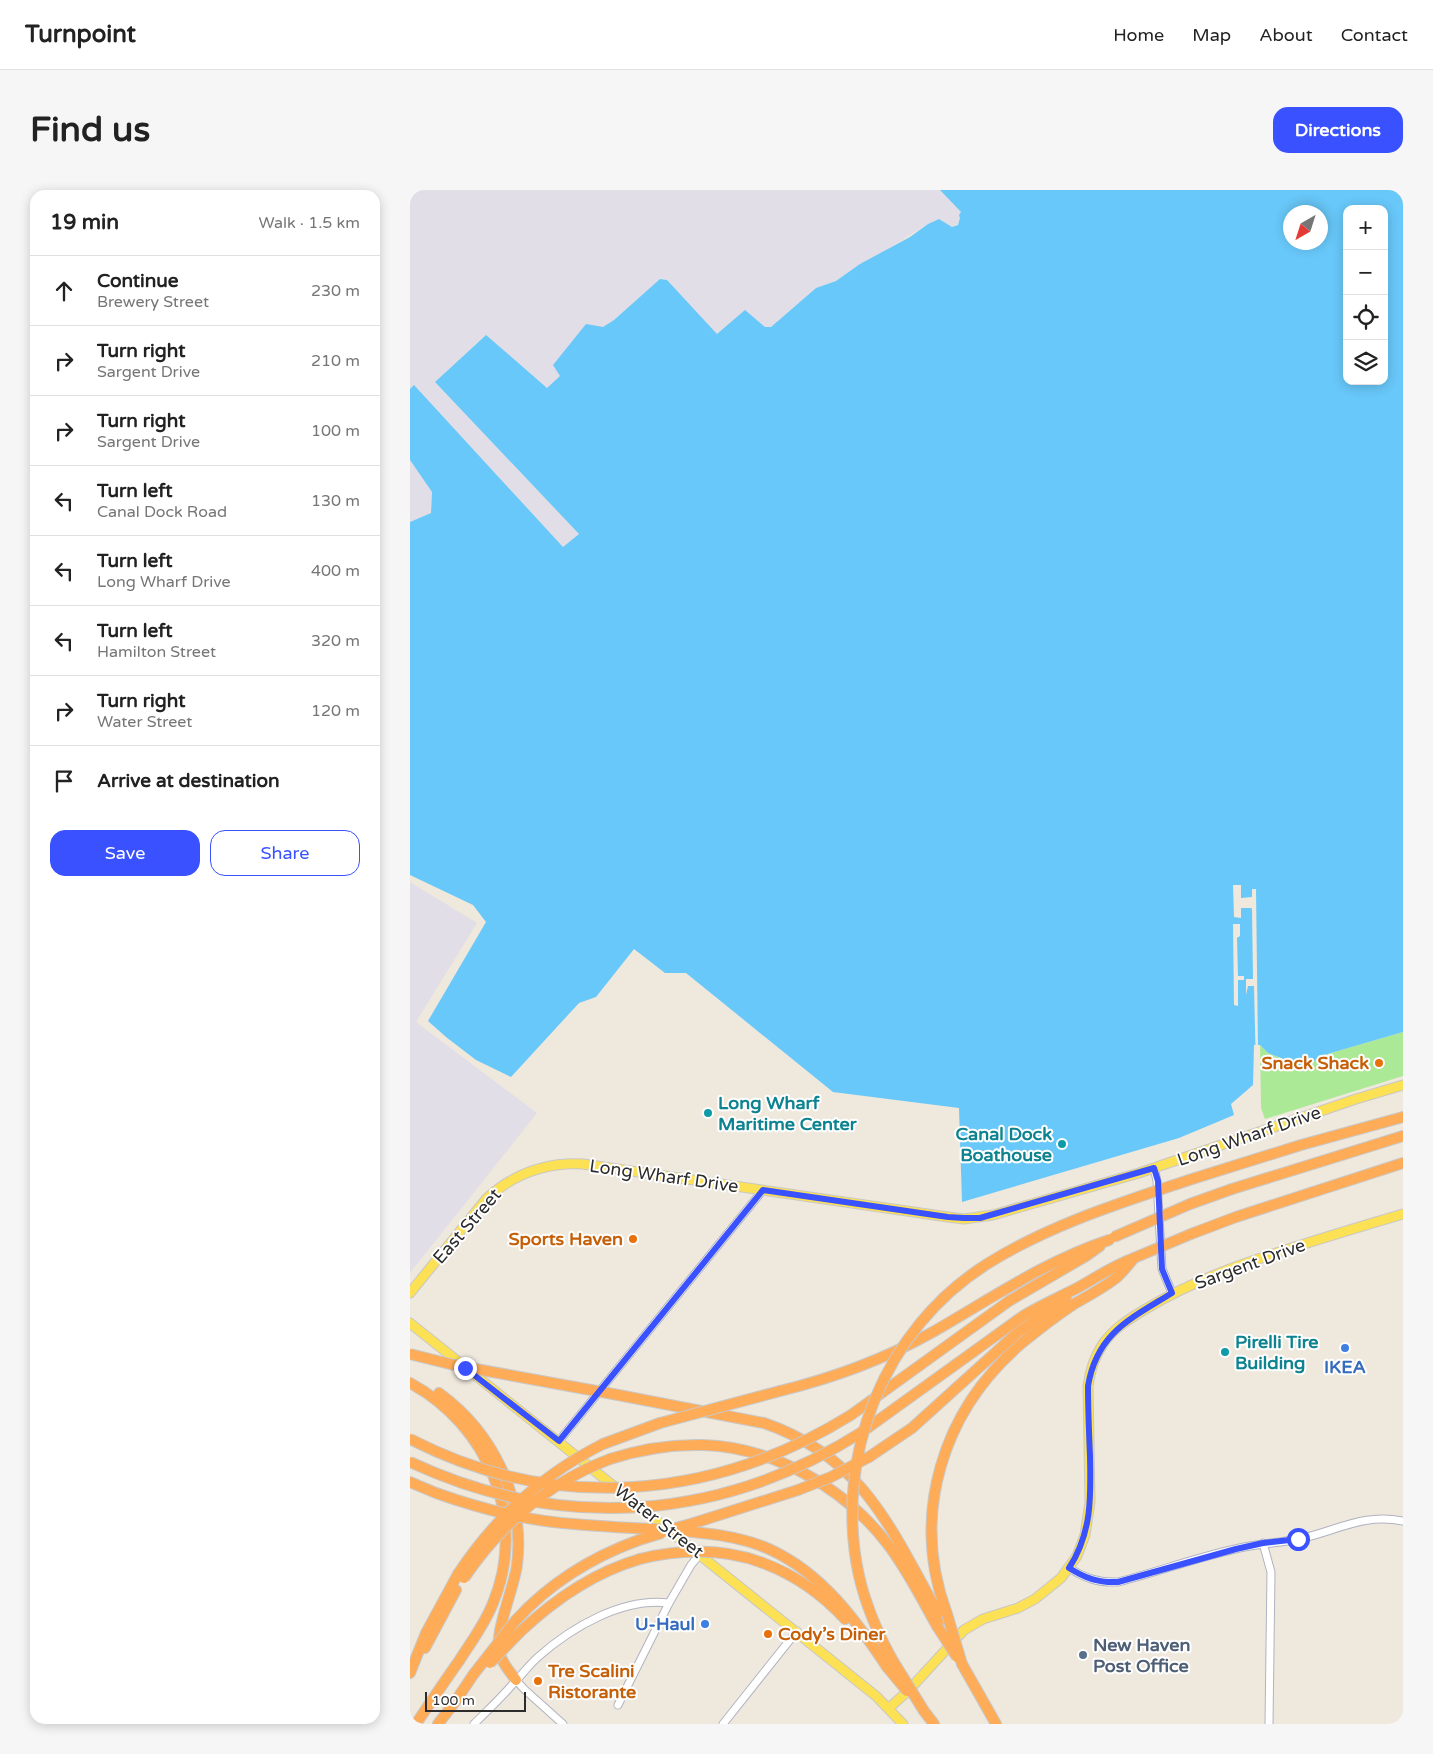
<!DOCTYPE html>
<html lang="en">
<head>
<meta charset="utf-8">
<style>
  :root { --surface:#fff; --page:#f6f6f6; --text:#222; --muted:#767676; --line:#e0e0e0; --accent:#3a51ff }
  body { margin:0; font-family:"Varela Round",sans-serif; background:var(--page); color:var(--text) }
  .controls { position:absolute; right:15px; top:15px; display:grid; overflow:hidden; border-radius:10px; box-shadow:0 2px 12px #0003 }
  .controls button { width:45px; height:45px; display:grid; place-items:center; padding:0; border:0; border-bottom:1px solid var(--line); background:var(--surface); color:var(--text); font:25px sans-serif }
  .compass { position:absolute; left:873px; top:15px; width:45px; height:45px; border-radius:50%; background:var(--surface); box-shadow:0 2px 12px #0003; rotate:219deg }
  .scale { position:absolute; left:15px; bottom:12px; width:101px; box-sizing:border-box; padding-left:5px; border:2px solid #2c2c2c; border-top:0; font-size:14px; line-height:18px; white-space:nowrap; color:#2c2c2c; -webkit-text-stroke:4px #fff; paint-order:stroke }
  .stop { position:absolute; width:15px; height:15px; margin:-11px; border:4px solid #3a51ff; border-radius:50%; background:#fff }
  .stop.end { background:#3a51ff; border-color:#fff; box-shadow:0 1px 5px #0008 }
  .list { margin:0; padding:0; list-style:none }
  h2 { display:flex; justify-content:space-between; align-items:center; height:65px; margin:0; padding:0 20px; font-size:21px }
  h2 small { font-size:16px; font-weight:400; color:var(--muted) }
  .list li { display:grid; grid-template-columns:32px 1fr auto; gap:15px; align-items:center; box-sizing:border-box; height:70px; padding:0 20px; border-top:1px solid var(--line) }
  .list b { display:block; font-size:19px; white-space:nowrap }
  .list p { margin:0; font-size:16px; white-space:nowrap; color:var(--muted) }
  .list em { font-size:16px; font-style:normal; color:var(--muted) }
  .actions { display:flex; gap:10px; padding:15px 20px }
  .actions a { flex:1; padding:11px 0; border:1px solid var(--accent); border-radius:15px; text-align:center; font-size:18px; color:var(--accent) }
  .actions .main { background:var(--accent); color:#fff }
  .icon { flex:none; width:28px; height:28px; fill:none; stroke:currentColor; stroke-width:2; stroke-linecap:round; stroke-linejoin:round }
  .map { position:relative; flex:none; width:993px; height:1534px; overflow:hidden; border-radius:15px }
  header { display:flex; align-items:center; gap:30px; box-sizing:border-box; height:70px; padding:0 25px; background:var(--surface); border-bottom:1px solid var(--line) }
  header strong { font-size:24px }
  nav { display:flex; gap:28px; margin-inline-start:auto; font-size:18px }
  .intro { display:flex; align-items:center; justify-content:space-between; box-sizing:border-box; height:120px; padding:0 30px }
  h1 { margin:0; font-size:35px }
  .button { padding:12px 22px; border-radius:15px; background:var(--accent); color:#fff; font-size:18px; font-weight:700 }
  main { display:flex; gap:30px; padding:0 30px }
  aside { flex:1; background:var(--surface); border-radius:15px; box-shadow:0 2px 12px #0003 }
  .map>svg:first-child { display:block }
</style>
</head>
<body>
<header>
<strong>Turnpoint</strong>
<nav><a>Home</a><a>Map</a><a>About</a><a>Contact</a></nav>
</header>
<div class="intro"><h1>Find us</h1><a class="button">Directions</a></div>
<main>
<aside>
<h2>19 min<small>Walk · 1.5 km</small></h2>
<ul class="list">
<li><svg class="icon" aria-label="ahead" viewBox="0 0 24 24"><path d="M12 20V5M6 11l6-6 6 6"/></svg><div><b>Continue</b><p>Brewery Street</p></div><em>230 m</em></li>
<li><svg class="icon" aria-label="right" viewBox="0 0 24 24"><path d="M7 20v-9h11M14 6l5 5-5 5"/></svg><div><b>Turn right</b><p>Sargent Drive</p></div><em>210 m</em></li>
<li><svg class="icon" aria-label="right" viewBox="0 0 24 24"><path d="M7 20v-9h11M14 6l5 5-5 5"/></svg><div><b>Turn right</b><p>Sargent Drive</p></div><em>100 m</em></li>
<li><svg class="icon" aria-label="left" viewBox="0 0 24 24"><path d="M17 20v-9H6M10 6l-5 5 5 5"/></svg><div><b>Turn left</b><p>Canal Dock Road</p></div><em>130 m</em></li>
<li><svg class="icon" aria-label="left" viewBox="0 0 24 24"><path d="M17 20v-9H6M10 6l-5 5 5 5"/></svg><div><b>Turn left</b><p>Long Wharf Drive</p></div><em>400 m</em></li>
<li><svg class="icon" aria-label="left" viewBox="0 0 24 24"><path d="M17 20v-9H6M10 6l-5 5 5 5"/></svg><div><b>Turn left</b><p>Hamilton Street</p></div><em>320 m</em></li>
<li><svg class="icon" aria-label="right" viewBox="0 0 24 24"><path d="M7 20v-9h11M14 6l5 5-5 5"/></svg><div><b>Turn right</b><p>Water Street</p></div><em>120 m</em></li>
<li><svg class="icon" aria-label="arrive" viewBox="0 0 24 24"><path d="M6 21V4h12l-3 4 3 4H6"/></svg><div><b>Arrive at destination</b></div></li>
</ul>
<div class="actions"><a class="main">Save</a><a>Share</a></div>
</aside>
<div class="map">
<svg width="993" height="1534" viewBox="0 0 993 1534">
  <rect width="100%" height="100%" fill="#efe8dd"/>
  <g fill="#e1dee7">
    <polygon points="0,0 530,0 551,22 550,32 545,36 542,37 529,29 518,34 426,91 406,98 361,137 307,144 257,90 250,89 204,130 193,137 150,186 137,198 75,145 25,192 169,344 153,357 4,196 0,199"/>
    <polygon points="0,270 22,302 21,323 0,332"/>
    <polygon points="0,692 67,733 6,832 127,923 0,1083"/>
  </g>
  <polygon fill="#ace996" points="993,842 993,886 855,929 851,918 850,855 858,863 894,877 914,865"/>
  <path fill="#68c8f9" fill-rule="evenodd" d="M 530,0 L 993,0 L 993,842 L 914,865 L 894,877 L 858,863 L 850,855 L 844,855 L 843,895 L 821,914 L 824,925 L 769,948 L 552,1012 L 549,918 L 423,902 L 276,783 L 255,783 L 224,759 L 186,807 L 169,813 L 101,887 L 66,870 L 36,847 L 18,831 L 76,732 L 63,715 L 0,685 L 0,332 L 21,323 L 22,302 L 0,270 L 0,199 L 4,195 L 153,357 L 169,344 L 25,192 L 76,145 L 137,198 L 150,186 L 143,175 L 176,134 L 193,137 L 204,130 L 250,89 L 257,90 L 307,144 L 335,120 L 355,137 L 361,137 L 406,98 L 426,91 L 450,74 L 500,47 L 518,34 L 529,29 L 542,37 L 548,35 L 550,28 L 549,25 L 551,22 ZM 937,19 L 974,19 L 974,191 L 937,191 ZM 881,22 L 911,22 L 911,52 L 881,52 Z"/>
  <g fill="#efe8dd">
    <polygon points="823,695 831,695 831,708 842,707 842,699 846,699 848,857 846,857 846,880 844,796 838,796 836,805 836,789 843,789 842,719 841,718 831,718 831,728 824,727"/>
    <polygon points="823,734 830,734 830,746 827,748 828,786 834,786 834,790 828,790 828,816 824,815"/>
  </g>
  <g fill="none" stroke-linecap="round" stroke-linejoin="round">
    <defs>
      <g id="minor">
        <polyline points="744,978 747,991 752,1079 762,1103"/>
        <polyline points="149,1251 353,1000"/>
        <polyline points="853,1353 861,1382 859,1534"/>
        <path d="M 659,1378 C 675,1388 688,1393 708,1392 C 747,1382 785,1368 825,1359 C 846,1354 868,1353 889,1349 C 927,1341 952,1323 993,1331"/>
        <polyline points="106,1490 114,1499 153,1534"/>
        <polyline points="208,1515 259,1413 281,1375 290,1364"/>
        <path d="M 64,1534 C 77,1521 90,1509 102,1495 C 111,1486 118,1476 128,1467 C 162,1437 213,1407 259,1413"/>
        <polyline points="313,1534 387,1441"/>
      </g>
      <g id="major">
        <path d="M 0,1103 L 77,1008 C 105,983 136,972 173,974 L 538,1027 L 554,1029 L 583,1025 L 729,983 L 946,909 L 993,895"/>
        <polyline points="0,1133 466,1506 493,1534"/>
        <path d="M 479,1518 L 499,1500 L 554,1440 L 573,1429 L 608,1418 L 625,1409 L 651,1388 L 667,1366 L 675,1345 L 680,1312 L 678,1196 C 680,1181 684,1167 693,1154 C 703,1139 719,1129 734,1120 C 783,1090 837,1072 891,1055 C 925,1044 959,1034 993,1024"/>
      </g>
      <g id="highway">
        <polyline points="779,990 891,955 993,927"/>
        <polyline points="780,1014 822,999 993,946"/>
        <polyline points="781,1044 826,1027 993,973"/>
        <path d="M 0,1193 C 78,1235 118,1329 83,1413 C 75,1434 61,1452 49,1471 C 34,1492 20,1513 6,1534"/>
        <path d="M 370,1201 C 423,1188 473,1170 521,1143 C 579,1110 635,1071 699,1050"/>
        <path d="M 29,1203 C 83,1242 115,1308 107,1375 C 104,1399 83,1444 90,1465 C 93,1474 100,1482 106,1490"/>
        <path d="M 203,1204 L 354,1233 C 456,1268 483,1344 532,1430"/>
        <polyline points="441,1225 599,1111 676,1066 690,1056"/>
        <path d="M 452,1242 L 613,1126 C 631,1115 650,1107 669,1097 C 687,1087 703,1076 722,1069"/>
        <polyline points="193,1254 250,1233"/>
        <polyline points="459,1267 502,1238 606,1144 656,1108"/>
        <path d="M 200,1269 C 231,1259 261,1254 293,1255 C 363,1257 433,1297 476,1352 C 496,1377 511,1408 527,1436"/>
        <polyline points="0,1292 26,1303"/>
        <polyline points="284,1333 388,1300"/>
        <path d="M 359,1359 C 412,1383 446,1430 477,1477"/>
        <path d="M 353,1373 C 385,1385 412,1404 435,1429"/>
        <path d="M 449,1386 C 456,1416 468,1444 483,1471"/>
        <path d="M 537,1424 C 500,1325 532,1221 612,1153 C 629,1139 646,1126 664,1114 C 678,1106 693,1098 706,1088 C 713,1082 718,1075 724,1068"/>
        <path d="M 106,1430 C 140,1393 182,1367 229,1350"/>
        <path d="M 110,1442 C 144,1410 185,1382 230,1369"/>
        <polyline points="15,1458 46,1400"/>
        <polyline points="552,1474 586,1534"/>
        <polyline points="0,1483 16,1443 48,1384"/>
        <polyline points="514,1521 524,1534"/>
        <polyline points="28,1534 45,1512 63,1485"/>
      </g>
    </defs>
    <use href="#minor" stroke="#b1b3c1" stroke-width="9"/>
    <use href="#major" stroke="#c8c8c8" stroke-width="11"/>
    <use href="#highway" stroke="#c8c8c8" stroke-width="12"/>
    <use href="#minor" stroke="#fff" stroke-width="7"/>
    <use href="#major" stroke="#fce155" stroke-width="9"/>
    <use href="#highway" stroke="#ffac58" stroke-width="10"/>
    <defs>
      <g id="highway-bridge">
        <polyline points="704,1047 780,1014"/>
        <polyline points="724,1068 781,1044"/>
        <polyline points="0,1164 44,1175 203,1204"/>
        <polyline points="250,1233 370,1201"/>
        <path d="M 0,1249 C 145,1324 304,1310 441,1225"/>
        <path d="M 0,1272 C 152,1343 311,1331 452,1242"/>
        <polyline points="388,1300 421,1287 459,1267"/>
        <path d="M 26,1303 C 71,1319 116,1331 164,1334 C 195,1337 227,1338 259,1340 C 294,1343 327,1345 359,1359"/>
        <polyline points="266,1338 284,1333"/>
        <polyline points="229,1350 252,1343"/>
        <path d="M 230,1369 C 271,1359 313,1358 353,1373"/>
        <path d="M 48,1384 C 85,1328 133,1284 193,1254"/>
        <path d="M 449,1386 C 423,1267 474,1139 577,1074 C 639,1035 710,1013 779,990"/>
        <path d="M 54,1388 C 91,1334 139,1292 200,1269"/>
        <polyline points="537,1424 552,1474"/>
        <polyline points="527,1436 547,1467"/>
        <polyline points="483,1471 514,1521"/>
        <polyline points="80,1473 110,1442"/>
        <polyline points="477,1477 497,1501"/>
        <polyline points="63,1485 106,1430"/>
      </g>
    </defs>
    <use href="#highway-bridge" stroke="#c8c8c8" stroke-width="12" stroke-linecap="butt"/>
    <use href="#highway-bridge" stroke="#ffac58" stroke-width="10"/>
  </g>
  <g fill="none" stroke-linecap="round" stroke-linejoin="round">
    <path stroke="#3a51ff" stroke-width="6" d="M 55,1178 L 149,1251 L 353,1000 L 538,1027 L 554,1028 L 570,1028 L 744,978 L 748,991 L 752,1079 L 762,1103 C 720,1129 687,1143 678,1196 C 678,1220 679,1243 680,1266 C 681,1306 682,1343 659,1378 C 675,1388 688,1393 708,1392 L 826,1359 L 853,1353 L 888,1349"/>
  </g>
  <g fill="#e8710a" stroke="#fff" stroke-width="2">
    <circle cx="969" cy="873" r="5"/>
    <circle cx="223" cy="1049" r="5"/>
    <circle cx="358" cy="1444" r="5"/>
    <circle cx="128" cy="1491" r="5"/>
  </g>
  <g fill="#0f9aa8" stroke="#fff" stroke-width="2">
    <circle cx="298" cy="923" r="5"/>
    <circle cx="652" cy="954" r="5"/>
    <circle cx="815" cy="1162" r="5"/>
  </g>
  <g fill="#3f7fe0" stroke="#fff" stroke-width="2">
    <circle cx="935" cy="1158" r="5"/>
    <circle cx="295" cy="1434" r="5"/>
  </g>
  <circle fill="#5c6f8a" stroke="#fff" stroke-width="2" cx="673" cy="1465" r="5"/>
  <g text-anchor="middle" stroke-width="4" stroke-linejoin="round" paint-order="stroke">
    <g font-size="18" font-weight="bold" fill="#c56008" stroke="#fff" text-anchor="end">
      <text x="959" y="879">Snack Shack</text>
      <text x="213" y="1055">Sports Haven</text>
      <text x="368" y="1450" text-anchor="start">Cody’s Diner</text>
      <text x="138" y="1487" text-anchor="start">Tre Scalini<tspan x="138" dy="21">Ristorante</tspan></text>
    </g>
    <g font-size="18" font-weight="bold" fill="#0d838f" stroke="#fff" text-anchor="start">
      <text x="308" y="919">Long Wharf<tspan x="308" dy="21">Maritime Center</tspan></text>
      <text x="642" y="950" text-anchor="end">Canal Dock<tspan x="642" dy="21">Boathouse</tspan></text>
      <text x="825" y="1158">Pirelli Tire<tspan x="825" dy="21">Building</tspan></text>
    </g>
    <g font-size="18" fill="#2c2c2c" stroke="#fff">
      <text transform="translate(839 946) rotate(-19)" y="6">Long Wharf Drive</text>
      <text transform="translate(254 986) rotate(8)" y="6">Long Wharf Drive</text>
      <text transform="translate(57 1036) rotate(-49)" y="6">East Street</text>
      <text transform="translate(840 1074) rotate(-20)" y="6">Sargent Drive</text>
      <text transform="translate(249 1331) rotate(38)" y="6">Water Street</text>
    </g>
    <g font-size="18" font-weight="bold" fill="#366cbe" stroke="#fff">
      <text x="935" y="1183">IKEA</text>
      <text x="285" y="1440" text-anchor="end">U-Haul</text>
    </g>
    <g font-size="18" font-weight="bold" fill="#4e5e75" stroke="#fff" text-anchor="start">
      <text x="683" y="1461">New Haven<tspan x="683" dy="21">Post Office</tspan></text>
    </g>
  </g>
</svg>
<div class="controls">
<button>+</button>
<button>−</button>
<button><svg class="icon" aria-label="locate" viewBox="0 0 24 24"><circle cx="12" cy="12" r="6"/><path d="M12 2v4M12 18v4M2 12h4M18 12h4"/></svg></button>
<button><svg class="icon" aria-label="layers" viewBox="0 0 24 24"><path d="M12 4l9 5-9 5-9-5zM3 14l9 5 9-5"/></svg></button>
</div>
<svg class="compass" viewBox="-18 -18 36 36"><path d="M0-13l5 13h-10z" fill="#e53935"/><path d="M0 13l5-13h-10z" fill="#767676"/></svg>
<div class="scale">100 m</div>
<div class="stop" style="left:888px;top:1349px"></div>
<div class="stop end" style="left:55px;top:1178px"></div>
</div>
</main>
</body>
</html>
